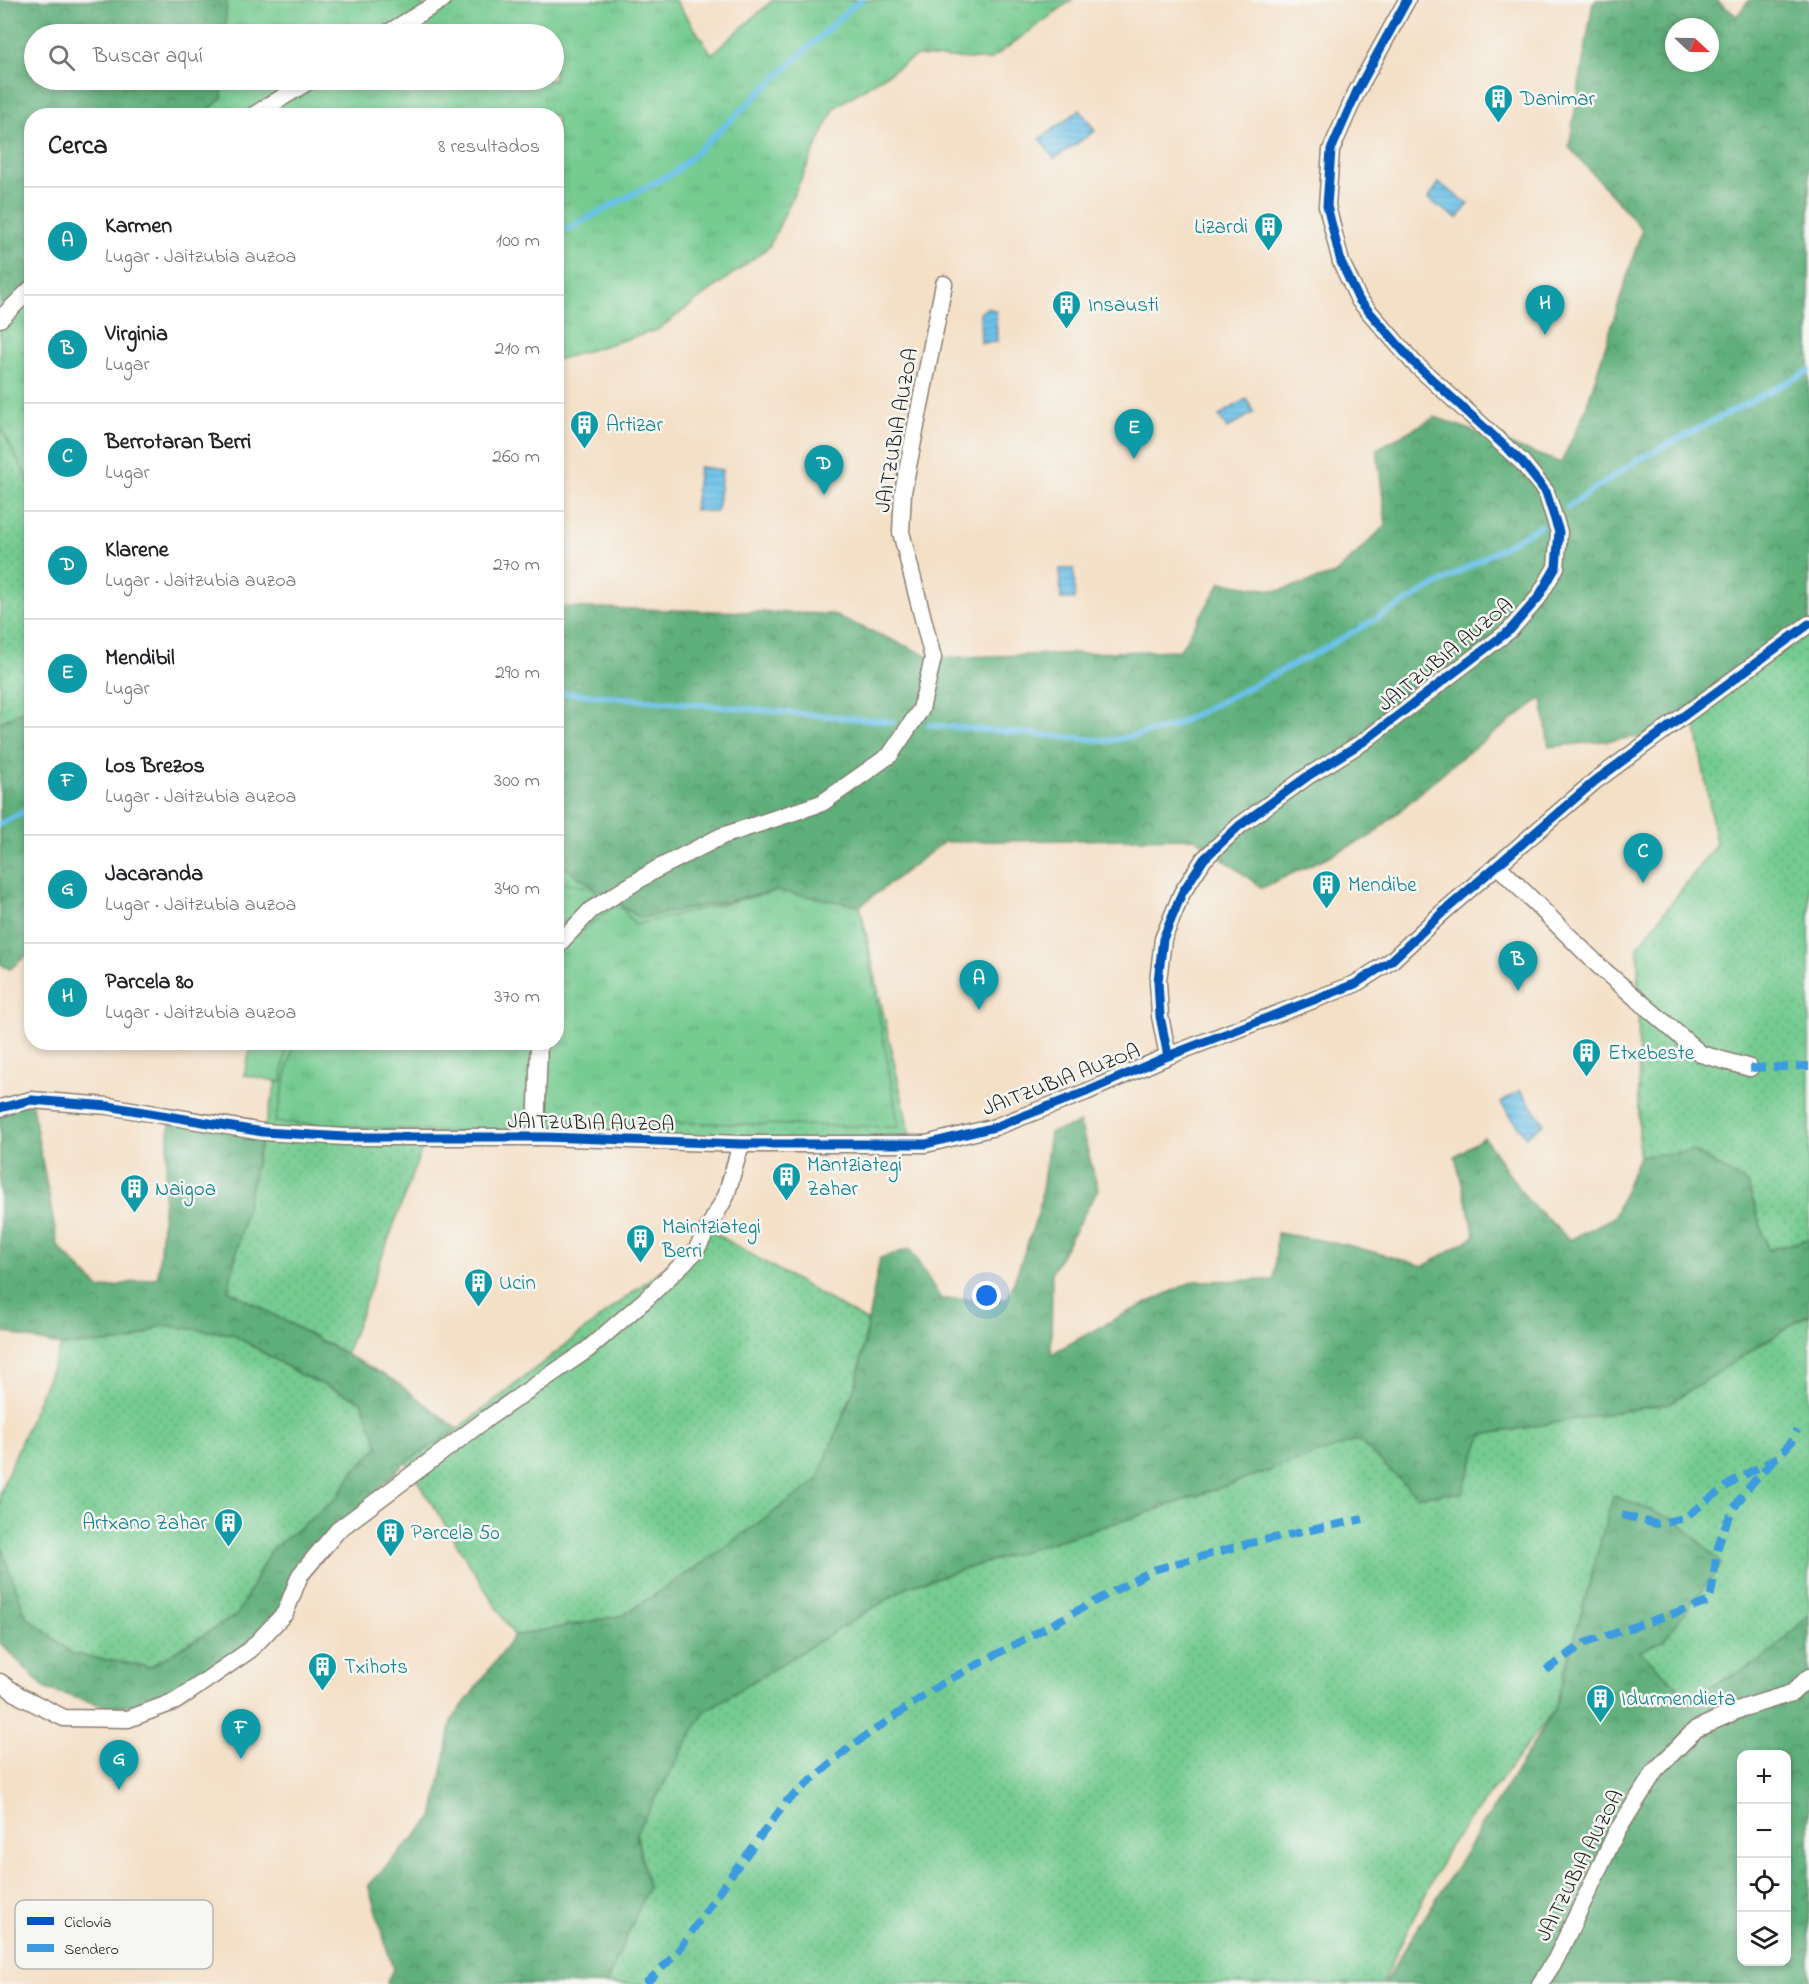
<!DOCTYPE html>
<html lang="es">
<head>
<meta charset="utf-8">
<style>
  :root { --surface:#fff; --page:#f6f6f6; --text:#202124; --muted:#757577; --line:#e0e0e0; --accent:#b45309 }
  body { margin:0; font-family:"Indie Flower",sans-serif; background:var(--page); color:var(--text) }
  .controls { position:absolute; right:18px; bottom:18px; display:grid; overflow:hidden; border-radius:12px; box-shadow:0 3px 9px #0003 }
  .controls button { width:54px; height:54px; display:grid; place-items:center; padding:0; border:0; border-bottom:2px solid var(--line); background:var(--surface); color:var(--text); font:30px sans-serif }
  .compass { position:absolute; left:1665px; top:18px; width:54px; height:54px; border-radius:50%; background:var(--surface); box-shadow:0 3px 9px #0003; rotate:112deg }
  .you { position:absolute; left:987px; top:1296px; width:21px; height:21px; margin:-15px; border:4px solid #fff; border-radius:50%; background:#1a73e8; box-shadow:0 0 0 9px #1a73e833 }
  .badge { display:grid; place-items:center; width:39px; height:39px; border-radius:50%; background:var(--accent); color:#fff; font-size:20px; font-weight:700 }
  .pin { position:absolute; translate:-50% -50px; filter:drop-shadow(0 2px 3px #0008) }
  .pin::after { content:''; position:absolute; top:32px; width:21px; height:18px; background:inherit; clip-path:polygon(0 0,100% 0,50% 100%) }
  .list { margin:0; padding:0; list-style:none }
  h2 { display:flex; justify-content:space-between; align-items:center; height:78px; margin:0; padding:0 24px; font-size:26px }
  h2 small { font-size:20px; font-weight:400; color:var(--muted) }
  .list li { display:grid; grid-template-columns:39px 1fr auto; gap:18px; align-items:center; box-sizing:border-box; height:108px; padding:0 24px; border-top:2px solid var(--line) }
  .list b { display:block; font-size:22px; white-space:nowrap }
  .list p { margin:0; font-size:20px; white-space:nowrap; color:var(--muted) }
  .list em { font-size:20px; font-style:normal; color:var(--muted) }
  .icon { flex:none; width:33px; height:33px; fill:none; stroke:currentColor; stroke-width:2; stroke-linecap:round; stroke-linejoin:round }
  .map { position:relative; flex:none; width:1809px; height:1984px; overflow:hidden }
  .search { position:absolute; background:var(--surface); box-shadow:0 3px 9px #0003; left:24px; top:24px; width:540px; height:66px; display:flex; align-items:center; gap:15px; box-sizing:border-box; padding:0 21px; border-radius:33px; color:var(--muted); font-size:22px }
  .panel { position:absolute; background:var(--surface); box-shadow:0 3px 9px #0003; left:24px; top:108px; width:540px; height:942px; border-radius:24px }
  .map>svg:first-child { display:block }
</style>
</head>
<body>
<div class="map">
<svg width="1809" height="1984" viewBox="0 0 1809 1984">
  <defs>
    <pattern id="grass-dots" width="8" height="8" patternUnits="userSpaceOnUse" patternTransform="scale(1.5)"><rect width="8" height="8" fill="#74cb90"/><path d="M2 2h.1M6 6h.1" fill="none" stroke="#64ae7c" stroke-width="1.8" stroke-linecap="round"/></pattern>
    <pattern id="forest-crowns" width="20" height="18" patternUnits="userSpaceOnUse" patternTransform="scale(1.5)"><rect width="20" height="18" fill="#5faf7a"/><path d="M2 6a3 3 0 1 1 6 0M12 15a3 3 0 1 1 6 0" fill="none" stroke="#4e8e63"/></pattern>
    <pattern id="park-tufts" width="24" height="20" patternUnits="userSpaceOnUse" patternTransform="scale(1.5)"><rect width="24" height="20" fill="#74cb90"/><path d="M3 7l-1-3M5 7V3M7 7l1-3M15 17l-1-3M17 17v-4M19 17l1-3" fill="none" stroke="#64ae7c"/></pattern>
    <pattern id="water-rules" width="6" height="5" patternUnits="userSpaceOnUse" patternTransform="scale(1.5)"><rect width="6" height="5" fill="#6bc1e8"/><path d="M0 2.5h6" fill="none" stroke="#5ca5c6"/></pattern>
  </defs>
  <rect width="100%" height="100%" fill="#f6f6f2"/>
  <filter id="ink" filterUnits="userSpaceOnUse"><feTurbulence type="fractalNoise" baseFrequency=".0167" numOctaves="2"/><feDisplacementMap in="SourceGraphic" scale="12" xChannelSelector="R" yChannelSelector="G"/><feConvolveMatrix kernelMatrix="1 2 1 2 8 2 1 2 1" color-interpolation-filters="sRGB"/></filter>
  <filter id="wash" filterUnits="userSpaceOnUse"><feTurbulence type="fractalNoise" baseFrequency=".008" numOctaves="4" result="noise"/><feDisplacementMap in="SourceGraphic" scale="24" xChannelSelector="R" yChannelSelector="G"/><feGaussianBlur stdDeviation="1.35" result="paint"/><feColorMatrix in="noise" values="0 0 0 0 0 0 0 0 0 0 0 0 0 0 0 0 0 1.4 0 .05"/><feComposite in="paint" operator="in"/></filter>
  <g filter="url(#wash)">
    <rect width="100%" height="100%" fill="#f4e0c7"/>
    <g fill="url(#grass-dots)" stroke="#487456" stroke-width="1.5">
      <polygon points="0,426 32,485 31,706 0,723"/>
      <polygon points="1809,621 1809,1239 1768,1250 1748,1184 1694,1151 1639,1156 1638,947 1716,844 1693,709"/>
      <polygon points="557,862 640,918 777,891 860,906 912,1144 426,1138 346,1354 228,1290 263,1132 287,1043 556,1042"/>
      <polygon points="711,1231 868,1322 857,1381 817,1481 700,1565 624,1615 514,1636 406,1462 458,1429"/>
      <polygon points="1809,1314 1809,1615 1764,1659 1690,1698 1640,1651 1613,1497 1555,1709 1449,1847 1381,1984 606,1984 648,1888 636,1833 705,1711 909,1586 1144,1514 1358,1440 1417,1495 1481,1435 1670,1403"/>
      <polygon points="162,1325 232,1334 299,1374 361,1401 379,1446 353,1472 337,1498 270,1551 237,1615 150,1667 73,1654 26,1616 0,1544 0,1492 61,1346 132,1341"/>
    </g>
    <g fill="url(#forest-crowns)" stroke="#3e664b" stroke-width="1.5" fill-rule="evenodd">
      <polygon points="0,0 227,0 225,34 34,34 34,80 223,80 222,98 203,115 32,116 31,283 0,317"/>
      <path d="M 1596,0 L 1716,0 L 1737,16 L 1749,0 L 1809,0 L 1809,621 L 1658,735 L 1549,747 L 1542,698 L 1454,763 L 1371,836 L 1262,888 L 1195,838 L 944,842 L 860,906 L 777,891 L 640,918 L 557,862 L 557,607 L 832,614 L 933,658 L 1180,650 L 1221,582 L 1278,591 L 1335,574 L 1386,525 L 1377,449 L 1435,417 L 1561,463 L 1585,411 L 1642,229 L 1569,147 L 1593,2 ZM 1674,27 L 1710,27 L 1710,63 L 1674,63 Z"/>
      <polygon points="31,706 31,952 10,969 0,964 0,723"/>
      <polygon points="31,1100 58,1246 100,1289 158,1277 170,1117 263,1132 228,1290 393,1380 458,1429 406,1462 338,1530 285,1613 176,1701 108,1707 46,1689 0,1643 0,1544 26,1616 73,1654 150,1667 237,1615 270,1551 337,1498 353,1472 379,1446 361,1401 299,1374 232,1334 162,1325 132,1341 61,1346 0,1331 0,1108"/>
      <polygon points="1080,1123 1098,1189 1052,1272 1051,1354 1124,1314 1194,1281 1274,1280 1277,1233 1348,1245 1424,1266 1475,1236 1455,1156 1484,1137 1528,1201 1570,1240 1614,1217 1639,1156 1694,1151 1748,1184 1768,1250 1809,1239 1809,1314 1670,1403 1482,1435 1462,1493 1417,1496 1358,1440 1144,1514 909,1586 705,1711 636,1833 648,1888 606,1984 386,1984 393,1969 368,1885 433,1818 452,1720 514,1636 624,1615 700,1565 817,1481 857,1381 880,1258 910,1249 941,1299 1008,1299 1039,1211 1050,1133"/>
      <path d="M 1613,1496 L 1677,1520 L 1722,1564 L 1663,1641 L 1640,1651 L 1690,1698 L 1764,1659 L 1809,1615 L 1809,1984 L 1383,1984 L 1555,1709 ZM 1742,1754 L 1786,1754 L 1786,1962 L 1742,1962 Z"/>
    </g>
    <g fill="url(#park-tufts)" stroke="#487456" stroke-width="1.5">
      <polygon points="227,0 418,0 428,14 456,0 675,0 712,54 773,0 1072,0 990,60 916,56 835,107 769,247 657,330 557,360 556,116 203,116 222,98 223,80 554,80 554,34 225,34"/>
      <polygon points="31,283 31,485 0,426 0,317"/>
      <polygon points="557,882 597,889 557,931 556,882"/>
      <polygon points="777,891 860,906 899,1127 546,1120 548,1043 556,1042 557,950 618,903 635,925"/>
      <polygon points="294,1043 535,1043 536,1137 275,1122"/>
    </g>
    <polygon fill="#74cb90" stroke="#487456" stroke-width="1.5" points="252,1043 286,1043 282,1082 244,1075"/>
    <g fill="url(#water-rules)" stroke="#446e82" stroke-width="1.5">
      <polygon points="1080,110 1095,131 1054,159 1040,139"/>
      <polygon points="1439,183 1468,204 1458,219 1428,199"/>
      <polygon points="988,307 996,312 997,342 981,343 980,313"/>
      <polygon points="1246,399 1254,412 1227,429 1219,416"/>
      <polygon points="699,467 722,470 717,512 694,510"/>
      <polygon points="1074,569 1075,599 1061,599 1060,569"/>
      <polygon points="1520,1090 1544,1123 1526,1137 1501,1103"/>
    </g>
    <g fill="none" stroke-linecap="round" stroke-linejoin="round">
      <g stroke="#6bc1e8" stroke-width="6">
        <polyline points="556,235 675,172 854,5 862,0"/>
        <polyline points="1568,507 1638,460 1809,371"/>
        <polyline points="556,692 893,722"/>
        <polyline points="929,725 1109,741 1169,728 1318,652 1540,526"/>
        <polyline points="0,824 32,807"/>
      </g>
    </g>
  </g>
  <g filter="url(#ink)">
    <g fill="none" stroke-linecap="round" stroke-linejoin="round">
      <defs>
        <g id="minor">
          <polyline points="1407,0 1357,91 1331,150 1327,206 1341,262 1359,300 1413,362 1522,462 1546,492 1559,532 1556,567 1538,598 1510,630 1363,742 1308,776 1239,826 1204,859 1182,893 1163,939 1158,981 1160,1016 1168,1056 1355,984 1391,961 1442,913 1595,781 1809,624"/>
          <polyline points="386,34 442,0"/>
          <polyline points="252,116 311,80"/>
          <polyline points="0,319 32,288"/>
          <polyline points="1497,865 1601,968 1701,1054 1750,1068"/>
          <polyline points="556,947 591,910 655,870 722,836 822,803 890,755 921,709 933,658 901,532 903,492 944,284"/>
          <polyline points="0,1108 31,1100 108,1106 263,1132 345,1137 545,1137 741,1144 926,1144 995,1127 1086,1092 1168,1056"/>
          <polyline points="536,1137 539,1042"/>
          <polyline points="0,1682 20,1696 64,1718 128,1719 176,1701 250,1650 285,1613 300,1575 338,1530 489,1417 587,1350 646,1299 695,1252 726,1196 741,1144"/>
          <polyline points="1540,1984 1556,1959 1616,1833 1655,1771 1696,1729 1743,1708 1792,1693 1809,1677"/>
        </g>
      </defs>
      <use href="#minor" stroke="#887e72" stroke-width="19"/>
      <use href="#minor" stroke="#fff" stroke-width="16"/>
      <g stroke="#3c9bdf" stroke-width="8" stroke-dasharray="15 8" stroke-linecap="butt">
        <polyline points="1750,1068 1809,1066"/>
        <polyline points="1622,1515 1656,1524 1684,1518 1735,1480 1778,1457 1793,1440 1797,1430"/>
        <path d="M 1546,1670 L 1585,1643 L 1708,1602 C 1716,1584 1713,1563 1719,1544 C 1729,1507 1751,1482 1778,1457"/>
        <polyline points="645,1984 676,1954 734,1871 787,1801 850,1747 941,1684 1153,1570 1250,1543 1363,1519"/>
      </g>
      <defs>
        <g id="cycleway">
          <polyline points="1407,0 1357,91 1331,150 1327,206 1341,262 1359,300 1413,362 1522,462 1546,492 1559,532 1556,567 1538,598 1510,630 1363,742 1308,776 1239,826 1204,859 1182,893 1163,939 1158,981 1160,1016 1168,1056 1355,984 1391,961 1442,913 1595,781 1809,624"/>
          <polyline points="0,1108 31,1100 108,1106 263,1132 345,1137 545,1137 741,1144 926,1144 995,1127 1086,1092 1168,1056"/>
        </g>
      </defs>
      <use href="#cycleway" stroke="#f6f6f2" stroke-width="13"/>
      <use href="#cycleway" stroke="#0057b8" stroke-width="9"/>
    </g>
  </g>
  <defs>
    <symbol id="building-pin" viewBox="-11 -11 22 30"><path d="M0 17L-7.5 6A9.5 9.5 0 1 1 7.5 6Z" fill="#0f9aa8" stroke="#f6f6f2"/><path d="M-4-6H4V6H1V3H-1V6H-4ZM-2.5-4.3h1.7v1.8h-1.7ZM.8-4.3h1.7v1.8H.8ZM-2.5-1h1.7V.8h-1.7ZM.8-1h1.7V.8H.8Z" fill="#fff"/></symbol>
  </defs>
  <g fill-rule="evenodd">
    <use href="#building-pin" x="1482" y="82" width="33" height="45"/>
    <use href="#building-pin" x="1252" y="210" width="33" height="45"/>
    <use href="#building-pin" x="1050" y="288" width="33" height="45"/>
    <use href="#building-pin" x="568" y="408" width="33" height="45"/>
    <use href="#building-pin" x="1310" y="868" width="33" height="45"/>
    <use href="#building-pin" x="1570" y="1036" width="33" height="45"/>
    <use href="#building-pin" x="770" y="1160" width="33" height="45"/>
    <use href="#building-pin" x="118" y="1172" width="33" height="45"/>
    <use href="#building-pin" x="624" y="1222" width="33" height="45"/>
    <use href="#building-pin" x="462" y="1266" width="33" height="45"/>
    <use href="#building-pin" x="212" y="1506" width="33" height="45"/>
    <use href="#building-pin" x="374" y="1516" width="33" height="45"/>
    <use href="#building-pin" x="306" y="1650" width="33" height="45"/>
    <use href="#building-pin" x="1584" y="1682" width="33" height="45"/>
  </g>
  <g text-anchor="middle" stroke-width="5" stroke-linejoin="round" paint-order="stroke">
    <g font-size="21" fill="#0d838f" stroke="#f6f6f2" text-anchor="start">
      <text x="1520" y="105">Danimar</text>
      <text x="1248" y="233" text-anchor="end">Lizardi</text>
      <text x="1088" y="311">Insausti</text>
      <text x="606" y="431">Artizar</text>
      <text x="1348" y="891">Mendibe</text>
      <text x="1608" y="1059">Etxebeste</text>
      <text x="807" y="1171">Mantziategi<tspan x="807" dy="24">Zahar</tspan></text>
      <text x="155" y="1195">Naigoa</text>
      <text x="662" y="1233">Maintziategi<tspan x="662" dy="24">Berri</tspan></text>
      <text x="499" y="1289">Ucin</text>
      <text x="207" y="1529" text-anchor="end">Artxano Zahar</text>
      <text x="411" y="1539">Parcela 50</text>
      <text x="344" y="1673">Txihots</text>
      <text x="1621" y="1705">Idurmendieta</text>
    </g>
    <g font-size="21" fill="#1c1c1c" stroke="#f6f6f2">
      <text transform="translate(896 430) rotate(-80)" y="7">JAITZUBIA AUZOA</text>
      <text transform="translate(1445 654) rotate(-39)" y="7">JAITZUBIA AUZOA</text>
      <text transform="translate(1061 1079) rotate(-21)" y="7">JAITZUBIA AUZOA</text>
      <text transform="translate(591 1122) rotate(1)" y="7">JAITZUBIA AUZOA</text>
      <text transform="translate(1579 1865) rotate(-63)" y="7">JAITZUBIA AUZOA</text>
    </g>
  </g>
  <rect x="15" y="1900" width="198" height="69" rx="9" fill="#f6f6f2" stroke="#b5b5b2" stroke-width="1.5"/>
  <rect x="27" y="1917" width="27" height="8" fill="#0057b8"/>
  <rect x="27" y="1944" width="27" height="8" fill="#3c9bdf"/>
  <g font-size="16" fill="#1c1c1c">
    <text x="64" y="1927">Ciclovía</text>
    <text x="64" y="1954">Sendero</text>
  </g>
</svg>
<div class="controls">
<button>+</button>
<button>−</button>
<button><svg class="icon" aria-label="locate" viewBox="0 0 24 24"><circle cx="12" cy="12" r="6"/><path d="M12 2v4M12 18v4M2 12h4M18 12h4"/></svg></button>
<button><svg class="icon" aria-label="layers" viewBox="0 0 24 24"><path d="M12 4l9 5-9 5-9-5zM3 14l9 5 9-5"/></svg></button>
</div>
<svg class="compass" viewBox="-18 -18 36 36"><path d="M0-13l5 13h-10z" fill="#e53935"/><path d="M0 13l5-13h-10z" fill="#757577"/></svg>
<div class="you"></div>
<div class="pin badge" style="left:979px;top:1010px;background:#0f9aa8">A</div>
<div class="pin badge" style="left:1518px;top:991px;background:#0f9aa8">B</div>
<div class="pin badge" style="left:1643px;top:883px;background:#0f9aa8">C</div>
<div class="pin badge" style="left:824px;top:495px;background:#0f9aa8">D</div>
<div class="pin badge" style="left:1134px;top:459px;background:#0f9aa8">E</div>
<div class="pin badge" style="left:241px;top:1759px;background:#0f9aa8">F</div>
<div class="pin badge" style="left:119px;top:1790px;background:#0f9aa8">G</div>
<div class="pin badge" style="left:1545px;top:335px;background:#0f9aa8">H</div>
<div class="search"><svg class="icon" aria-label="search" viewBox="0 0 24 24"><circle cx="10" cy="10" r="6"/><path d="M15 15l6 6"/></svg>Buscar aquí</div>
<section class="panel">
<h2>Cerca<small>8 resultados</small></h2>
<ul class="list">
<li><span class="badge" style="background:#0f9aa8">A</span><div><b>Karmen</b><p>Lugar · Jaitzubia auzoa</p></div><em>100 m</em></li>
<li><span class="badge" style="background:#0f9aa8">B</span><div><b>Virginia</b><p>Lugar</p></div><em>210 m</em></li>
<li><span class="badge" style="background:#0f9aa8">C</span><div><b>Berrotaran Berri</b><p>Lugar</p></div><em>260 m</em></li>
<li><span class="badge" style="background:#0f9aa8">D</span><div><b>Klarene</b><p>Lugar · Jaitzubia auzoa</p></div><em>270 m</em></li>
<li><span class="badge" style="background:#0f9aa8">E</span><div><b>Mendibil</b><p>Lugar</p></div><em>290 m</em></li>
<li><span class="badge" style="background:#0f9aa8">F</span><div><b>Los Brezos</b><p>Lugar · Jaitzubia auzoa</p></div><em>300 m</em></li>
<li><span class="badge" style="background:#0f9aa8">G</span><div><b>Jacaranda</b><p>Lugar · Jaitzubia auzoa</p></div><em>340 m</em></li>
<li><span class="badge" style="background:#0f9aa8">H</span><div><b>Parcela 80</b><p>Lugar · Jaitzubia auzoa</p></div><em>370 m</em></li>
</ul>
</section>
</div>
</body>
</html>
